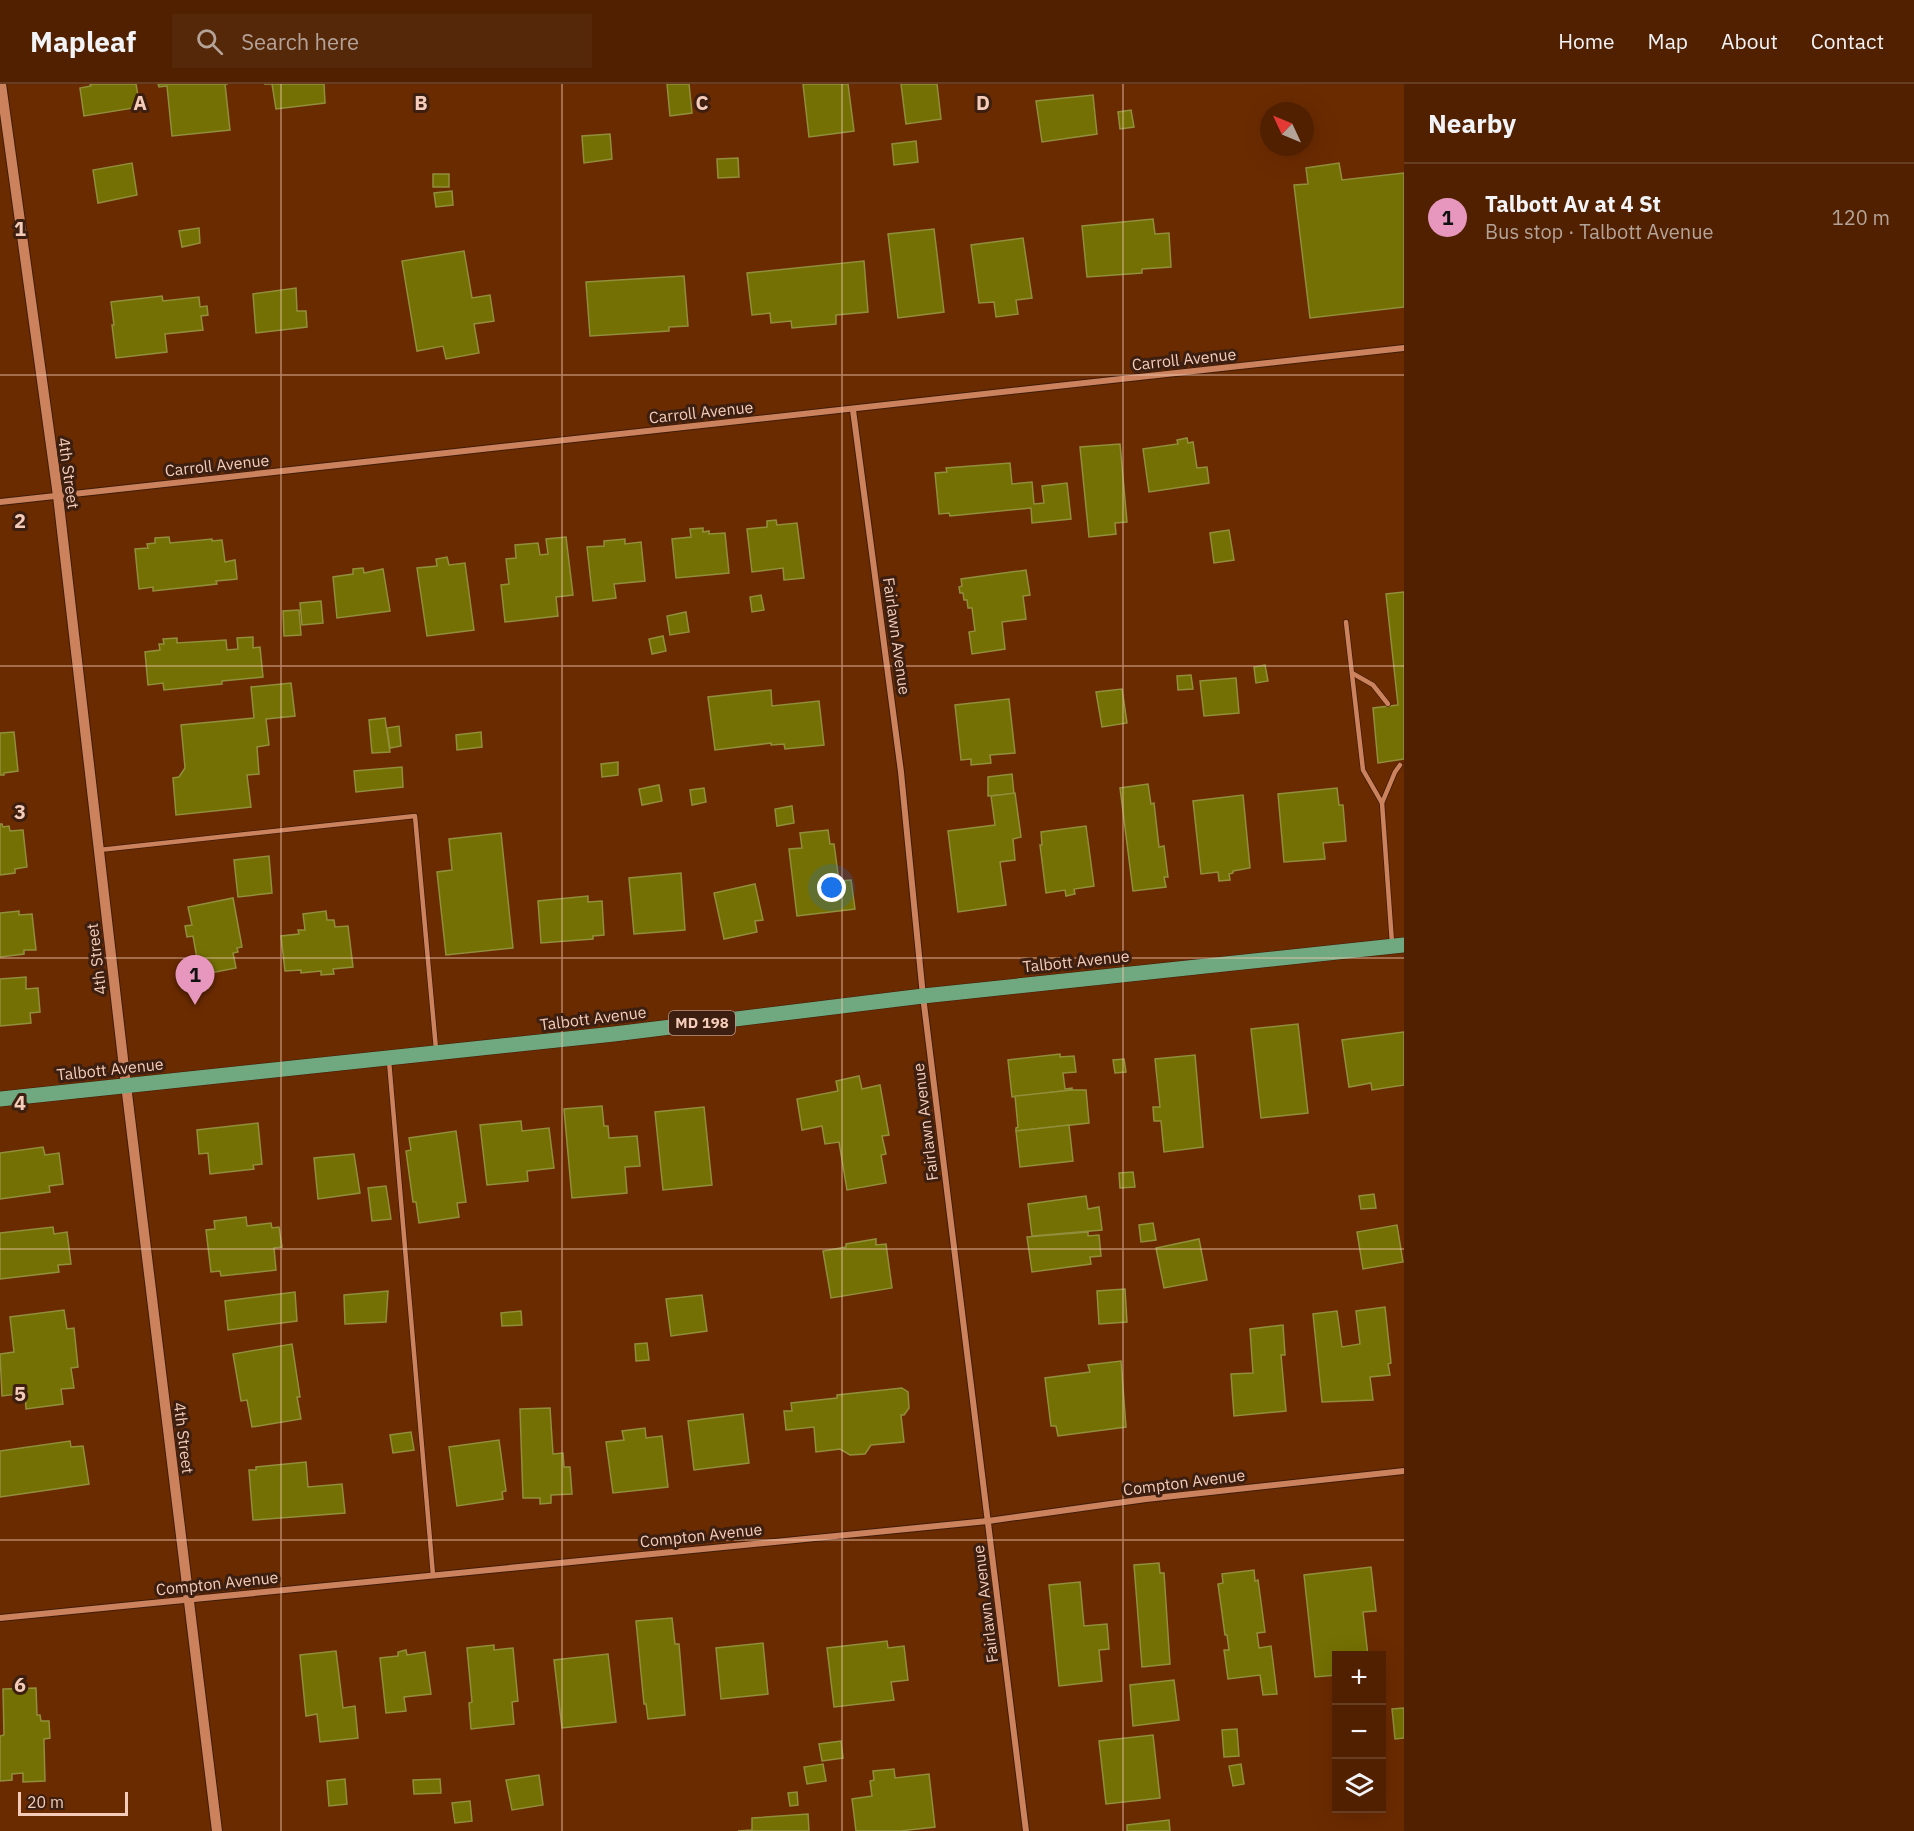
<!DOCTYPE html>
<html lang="en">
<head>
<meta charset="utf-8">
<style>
  :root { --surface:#502000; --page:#56280a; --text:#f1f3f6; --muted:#b4a399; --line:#673e22; --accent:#e797bd }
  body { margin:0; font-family:"IBM Plex Sans",sans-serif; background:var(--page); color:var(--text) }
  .controls { position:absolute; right:18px; bottom:18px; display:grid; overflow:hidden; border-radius:0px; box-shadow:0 6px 24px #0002 }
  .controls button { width:54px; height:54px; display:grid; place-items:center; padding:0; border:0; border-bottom:2px solid var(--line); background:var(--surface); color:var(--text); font:30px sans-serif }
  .compass { position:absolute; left:1260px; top:18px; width:54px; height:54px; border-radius:50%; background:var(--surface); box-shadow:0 6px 24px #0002; rotate:314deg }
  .scale { position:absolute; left:18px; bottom:15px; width:110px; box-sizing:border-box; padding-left:6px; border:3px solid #f4ccb9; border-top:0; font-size:16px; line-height:21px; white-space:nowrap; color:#f4ccb9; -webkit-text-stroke:4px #3c1f10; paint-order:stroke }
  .you { position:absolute; left:832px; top:804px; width:21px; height:21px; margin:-15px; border:4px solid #fff; border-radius:50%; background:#1a73e8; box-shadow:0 0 0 9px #1a73e833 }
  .badge { display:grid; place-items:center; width:39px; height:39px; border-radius:50%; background:var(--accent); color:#111; font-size:20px; font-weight:700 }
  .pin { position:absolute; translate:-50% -50px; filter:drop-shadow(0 2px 3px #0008) }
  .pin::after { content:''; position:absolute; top:32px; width:21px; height:18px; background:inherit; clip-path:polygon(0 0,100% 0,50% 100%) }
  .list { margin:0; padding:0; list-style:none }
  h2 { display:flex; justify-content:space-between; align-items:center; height:78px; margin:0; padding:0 24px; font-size:26px }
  h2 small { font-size:20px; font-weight:400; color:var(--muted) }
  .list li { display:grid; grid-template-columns:39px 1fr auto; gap:18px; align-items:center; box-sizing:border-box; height:108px; padding:0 24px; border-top:2px solid var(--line) }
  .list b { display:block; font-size:22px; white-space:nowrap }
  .list p { margin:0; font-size:20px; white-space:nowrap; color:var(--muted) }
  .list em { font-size:20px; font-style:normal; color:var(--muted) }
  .icon { flex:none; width:33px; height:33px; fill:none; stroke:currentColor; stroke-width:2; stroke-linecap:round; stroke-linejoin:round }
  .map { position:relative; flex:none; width:1404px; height:1747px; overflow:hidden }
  header { display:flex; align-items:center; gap:36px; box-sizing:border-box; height:84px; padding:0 30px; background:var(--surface); border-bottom:2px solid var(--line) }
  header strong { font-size:28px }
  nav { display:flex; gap:33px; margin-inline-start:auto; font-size:21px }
  .search { width:420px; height:54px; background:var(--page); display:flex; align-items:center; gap:15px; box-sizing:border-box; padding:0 21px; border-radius:0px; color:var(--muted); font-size:22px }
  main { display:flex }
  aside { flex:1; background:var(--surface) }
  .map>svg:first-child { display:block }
</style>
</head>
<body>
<header>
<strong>Mapleaf</strong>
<div class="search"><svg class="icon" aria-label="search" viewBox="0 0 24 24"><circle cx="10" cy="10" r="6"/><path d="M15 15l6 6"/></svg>Search here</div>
<nav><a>Home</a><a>Map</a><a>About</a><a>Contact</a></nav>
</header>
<main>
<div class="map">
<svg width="1404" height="1747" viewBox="0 0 1404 1747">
  <rect width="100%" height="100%" fill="#6b2b00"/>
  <g fill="#747003" stroke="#918e3c" stroke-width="1.5">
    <polygon points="90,0 136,0 140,23 84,32 80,4 91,2"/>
    <polygon points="158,0 228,0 225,0 230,46 172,52 167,2 159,3"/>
    <polygon points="264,0 324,0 325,19 276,25 272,0"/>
    <polygon points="667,0 689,0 692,29 670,32"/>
    <polygon points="803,0 848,0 854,47 809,53"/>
    <polygon points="901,0 937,0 941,35 906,40"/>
    <polygon points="1093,11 1097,50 1042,58 1036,17"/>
    <polygon points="1131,26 1134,43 1120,45 1118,28"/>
    <polygon points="610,50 612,75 584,79 582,52"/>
    <polygon points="916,57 918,78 894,81 892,60"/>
    <polygon points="738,74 739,93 718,94 717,75"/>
    <polygon points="132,79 137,111 98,119 93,86"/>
    <polygon points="1339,79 1342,96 1404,89 1404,223 1310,234 1294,101 1308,100 1306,84"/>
    <rect x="433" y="90" width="16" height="13"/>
    <polygon points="452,107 453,121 436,123 434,109"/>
    <polygon points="1153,135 1155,150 1169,149 1171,183 1142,185 1142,189 1087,193 1082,142"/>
    <polygon points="199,144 200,159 182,163 179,147"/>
    <polygon points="934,145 944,228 898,234 888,150"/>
    <polygon points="1023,154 1032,214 1016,216 1018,230 996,233 994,218 979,219 971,161"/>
    <polygon points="464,167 472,214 490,211 494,237 474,240 479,269 446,275 443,262 417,267 402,177"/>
    <polygon points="864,177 868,228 836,231 836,240 792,244 791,237 771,239 770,229 752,231 747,189"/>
    <polygon points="684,192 688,242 669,243 669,247 590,252 586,198"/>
    <polygon points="296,204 297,227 306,227 307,243 256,249 253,210"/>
    <polygon points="162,212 163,217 199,213 200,223 207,222 208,231 201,232 203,246 165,250 167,268 116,274 112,241 114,241 111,218"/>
    <polygon points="1187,354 1188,359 1193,358 1197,384 1207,383 1209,399 1149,408 1143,365 1178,360 1177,356"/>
    <polygon points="1120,360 1127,438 1115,439 1116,450 1089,453 1080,363"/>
    <polygon points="1010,379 1012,400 1032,398 1034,420 1044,419 1042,402 1067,399 1071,435 1032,439 1031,424 950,432 949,429 939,430 935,389 947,388 946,384"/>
    <polygon points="776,436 777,441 797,439 804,494 784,496 783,484 752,488 747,445 767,443 767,437"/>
    <polygon points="703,444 703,448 709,447 709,450 725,449 729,489 676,494 672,455 691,453 690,445"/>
    <polygon points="1229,446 1234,476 1214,479 1210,449"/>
    <polygon points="169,453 170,459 212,455 212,457 222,456 225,478 235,476 237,495 216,497 217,500 153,507 153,503 139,505 135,465 148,464 147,460 155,459 155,454"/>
    <polygon points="566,453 573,511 556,513 558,532 505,538 501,501 509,500 506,475 516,474 515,461 538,459 540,471 548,470 546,455"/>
    <polygon points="625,455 625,460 641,458 645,497 614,500 616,514 593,517 587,463 604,462 604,457"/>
    <polygon points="447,473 449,481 465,479 474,546 427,552 417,484 437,482 436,475"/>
    <polygon points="363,484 364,489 383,485 390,527 337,534 333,493 353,490 353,485"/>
    <polygon points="1026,486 1030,511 1023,512 1026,535 1002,538 1005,565 972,570 969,548 975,547 972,524 968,524 967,516 964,516 963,509 960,509 959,503 962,502 961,495"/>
    <polygon points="1404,508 1404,675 1378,679 1373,624 1398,621 1386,510"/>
    <polygon points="761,511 764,526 752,528 750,513"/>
    <polygon points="321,517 323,539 302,541 300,519"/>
    <polygon points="299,526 301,551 284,552 283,527"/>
    <polygon points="686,528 689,548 670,551 667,532"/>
    <polygon points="663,552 666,567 652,570 649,555"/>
    <polygon points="253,553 253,564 260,563 263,593 222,597 222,600 164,606 163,599 148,601 145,568 160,566 159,560 164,560 163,555 177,554 177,559 226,556 227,566 238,565 237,554"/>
    <polygon points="1265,581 1268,597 1256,599 1254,583"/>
    <polygon points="1191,591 1193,605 1178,606 1177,592"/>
    <polygon points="1236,594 1239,629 1204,632 1200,597"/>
    <polygon points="291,599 295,632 266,635 269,661 257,663 259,690 247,691 251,723 176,731 173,694 179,693 185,684 181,641 254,634 251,603"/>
    <polygon points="1122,605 1127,639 1102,643 1096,608"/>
    <polygon points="771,606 772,622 819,617 824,661 785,665 784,660 771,661 771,659 715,666 708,613"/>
    <polygon points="1009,615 1015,669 990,671 991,679 971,681 971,675 961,676 955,621"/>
    <polygon points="385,634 390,668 372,669 369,636"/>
    <polygon points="399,642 401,662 390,664 387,644"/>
    <polygon points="14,648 18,687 4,689 4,691 0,691 0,649"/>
    <polygon points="481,648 482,663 457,666 456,651"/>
    <polygon points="618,678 618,691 602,693 601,680"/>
    <polygon points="402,683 403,703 356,708 354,687"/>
    <polygon points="1012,690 1014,710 988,712 988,693"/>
    <polygon points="1148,700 1151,720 1154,719 1159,763 1164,762 1168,793 1164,793 1166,803 1133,807 1120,704"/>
    <polygon points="659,701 662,717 642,721 639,705"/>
    <polygon points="704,704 706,718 692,721 690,706"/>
    <polygon points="1337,704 1339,721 1343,721 1346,757 1323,759 1325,775 1284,778 1278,710"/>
    <polygon points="1015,709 1021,753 1013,755 1015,776 1000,778 1006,821 958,828 948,747 995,741 991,712"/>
    <polygon points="1243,711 1250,784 1233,787 1233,789 1229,790 1230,796 1219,797 1218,788 1201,790 1193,717"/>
    <polygon points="792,722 794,739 777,742 775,725"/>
    <polygon points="0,740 2,740 3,743 9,742 10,747 23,746 27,783 15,785 15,789 0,791"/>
    <polygon points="1086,742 1094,802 1074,805 1075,810 1066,812 1065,806 1046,809 1040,761 1042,761 1041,748"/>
    <polygon points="828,746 830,760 834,760 839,797 851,796 855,825 797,832 789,765 802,764 800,749"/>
    <polygon points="501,749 513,864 446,871 437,788 452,786 449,755"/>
    <polygon points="269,772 272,809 238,813 234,776"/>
    <polygon points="681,789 685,846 634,850 629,794"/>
    <polygon points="755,800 763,836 755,837 757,848 724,855 714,809"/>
    <polygon points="588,812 588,818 602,817 604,851 593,852 593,855 541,859 538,817"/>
    <polygon points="233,814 242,863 237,864 238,868 233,869 236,884 200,891 193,852 187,853 185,842 192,841 188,823"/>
    <polygon points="19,827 19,831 32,830 36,866 24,866 24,870 0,873 0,829"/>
    <polygon points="326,827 327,836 334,836 335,843 348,842 353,883 333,885 334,890 321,891 321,887 301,889 301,886 285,887 281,852 299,850 298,846 305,846 303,830"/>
    <polygon points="26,893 26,905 38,904 40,928 30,929 31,939 0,942 0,895"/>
    <polygon points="1298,940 1308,1029 1261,1034 1251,945"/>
    <polygon points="1404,948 1404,1001 1372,1006 1371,999 1349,1003 1342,956"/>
    <polygon points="1060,970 1060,973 1074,972 1076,988 1063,989 1065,1005 1072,1004 1072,1006 1012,1013 1008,976"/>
    <polygon points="1195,971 1203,1063 1164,1068 1161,1037 1154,1037 1153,1023 1160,1023 1155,975"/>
    <polygon points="1124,975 1126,988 1115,989 1113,976"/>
    <polygon points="859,992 862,1005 880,1001 889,1051 882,1052 886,1070 881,1071 886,1099 847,1106 839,1058 825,1060 822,1042 802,1046 797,1015 838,1007 836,997"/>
    <polygon points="1072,1006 1086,1006 1089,1039 1016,1047 1016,1044 1018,1043 1015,1012"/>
    <polygon points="602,1022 604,1042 608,1042 609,1054 637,1052 640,1082 625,1083 627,1109 572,1114 564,1025"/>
    <polygon points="704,1023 712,1101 663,1106 655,1028"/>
    <polygon points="521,1037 522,1047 549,1044 554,1084 527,1087 528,1097 487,1101 480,1041"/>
    <polygon points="258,1039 262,1080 253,1081 254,1085 210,1090 208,1069 199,1070 197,1046"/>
    <polygon points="1069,1041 1073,1077 1020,1083 1016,1047"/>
    <polygon points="456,1047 466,1118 457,1119 459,1133 419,1139 416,1118 413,1118 406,1067 411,1066 409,1054"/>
    <polygon points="43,1063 45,1071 59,1069 63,1100 49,1102 50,1108 0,1115 0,1069"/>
    <polygon points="354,1070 360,1109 318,1115 314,1074"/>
    <polygon points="1133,1088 1135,1103 1120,1104 1119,1089"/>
    <polygon points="386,1102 391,1135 372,1137 368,1104"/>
    <polygon points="1374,1110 1376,1124 1361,1125 1359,1112"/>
    <polygon points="1086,1112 1088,1125 1099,1123 1102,1146 1032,1152 1028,1120"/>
    <polygon points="246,1133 247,1142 271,1139 272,1144 279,1143 282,1163 274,1164 276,1186 221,1192 220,1187 211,1188 206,1146 215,1145 214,1137"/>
    <polygon points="1153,1139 1156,1156 1141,1158 1139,1141"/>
    <polygon points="1397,1141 1403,1178 1363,1185 1357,1148"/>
    <polygon points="53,1143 54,1150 67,1148 71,1180 58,1181 59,1188 0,1195 0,1149"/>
    <polygon points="1088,1148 1088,1152 1099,1151 1101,1172 1090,1173 1091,1180 1032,1188 1027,1153"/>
    <polygon points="876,1155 876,1161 886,1160 892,1204 831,1214 823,1167 846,1163 846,1160"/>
    <polygon points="1199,1155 1207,1196 1164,1204 1156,1164"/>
    <polygon points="1125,1205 1127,1238 1099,1240 1097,1207"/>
    <polygon points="388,1207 386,1238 345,1240 344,1211"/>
    <polygon points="295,1208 297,1237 228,1246 225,1217"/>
    <polygon points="702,1211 707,1247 671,1252 666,1215"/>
    <polygon points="1385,1223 1391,1279 1388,1280 1390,1291 1370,1293 1373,1316 1322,1318 1313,1230 1337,1227 1342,1263 1360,1260 1356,1227"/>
    <polygon points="64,1226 67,1245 74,1244 78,1283 71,1284 74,1304 61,1305 63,1320 26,1325 25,1309 2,1312 0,1270 14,1268 10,1233"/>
    <polygon points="521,1227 522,1241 502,1242 501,1229"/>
    <polygon points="1283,1241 1285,1271 1281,1271 1286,1327 1234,1332 1231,1290 1253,1289 1250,1245"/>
    <polygon points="647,1259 649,1276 636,1277 635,1260"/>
    <polygon points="292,1260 300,1313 297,1313 301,1335 252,1343 247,1316 241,1317 233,1270"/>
    <polygon points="1121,1277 1126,1343 1058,1352 1056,1342 1051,1342 1045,1294 1090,1288 1088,1281"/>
    <polygon points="902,1304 908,1308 909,1324 904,1331 901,1331 904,1358 871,1361 865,1370 850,1371 840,1365 816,1368 814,1343 786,1346 784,1327 792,1327 791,1319 837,1314 837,1311"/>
    <polygon points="550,1324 553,1370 563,1369 564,1383 570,1383 572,1410 551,1411 551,1419 540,1420 540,1414 523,1414 520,1325"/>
    <polygon points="743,1330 749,1379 694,1386 688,1337"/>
    <polygon points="645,1344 646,1354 662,1352 668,1403 613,1409 606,1358 624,1356 622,1347"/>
    <polygon points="411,1348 414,1366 393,1369 390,1351"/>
    <polygon points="499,1356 506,1407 502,1408 503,1415 457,1422 449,1363"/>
    <polygon points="70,1357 71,1363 83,1362 89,1400 0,1413 0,1367"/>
    <polygon points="306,1378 308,1403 342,1400 345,1429 253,1436 249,1386 256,1386 256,1383"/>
    <polygon points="1159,1479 1160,1489 1164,1489 1170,1580 1142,1583 1134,1481"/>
    <polygon points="1371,1483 1376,1527 1363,1528 1368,1572 1336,1572 1336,1591 1315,1593 1304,1491"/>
    <polygon points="1254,1486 1255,1497 1258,1496 1265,1548 1257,1549 1259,1564 1271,1562 1277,1610 1263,1611 1260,1591 1228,1595 1224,1566 1229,1566 1227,1551 1225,1551 1218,1500 1223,1499 1222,1490"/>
    <polygon points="1080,1498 1084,1542 1107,1540 1109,1565 1099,1566 1102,1597 1059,1602 1049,1501"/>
    <polygon points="672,1534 675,1560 679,1560 685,1631 648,1635 646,1620 644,1620 636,1537"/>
    <polygon points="887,1557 888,1564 904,1562 908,1596 891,1598 894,1616 834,1623 827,1564"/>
    <polygon points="763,1559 768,1610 721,1615 716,1564"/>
    <polygon points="494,1561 494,1566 513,1564 518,1617 512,1618 514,1640 471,1645 469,1619 472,1618 467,1564"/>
    <polygon points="406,1566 407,1571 425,1568 431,1610 404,1613 406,1627 386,1629 380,1574 398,1572 398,1568"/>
    <polygon points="336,1567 343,1624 355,1622 358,1654 320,1658 317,1630 306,1632 300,1571"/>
    <polygon points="608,1570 616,1638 562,1644 554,1576"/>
    <polygon points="1174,1596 1179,1636 1133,1642 1130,1601"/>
    <polygon points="36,1604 37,1631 40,1631 41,1637 49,1637 50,1654 44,1655 44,1659 45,1697 23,1698 23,1689 12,1690 12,1696 0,1697 0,1652 4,1651 3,1605"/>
    <polygon points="1404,1624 1404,1654 1395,1655 1392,1625"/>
    <polygon points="1237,1645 1239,1672 1224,1673 1222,1646"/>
    <polygon points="1153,1651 1160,1714 1106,1720 1099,1657"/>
    <polygon points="841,1657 843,1674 822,1677 819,1660"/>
    <polygon points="823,1680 826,1697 807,1700 804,1683"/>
    <polygon points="1241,1680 1244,1700 1233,1702 1229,1682"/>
    <polygon points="894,1685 895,1694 929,1690 935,1743 900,1747 856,1747 852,1715 872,1712 870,1697 874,1696 873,1687"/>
    <polygon points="539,1691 543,1721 512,1726 506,1696"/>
    <polygon points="345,1695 347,1720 329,1722 327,1697"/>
    <polygon points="440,1695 441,1709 414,1710 413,1696"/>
    <polygon points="797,1708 798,1721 790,1722 788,1709"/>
    <polygon points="470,1717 472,1737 455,1739 452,1719"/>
    <polygon points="808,1730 809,1747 738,1747 752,1746 752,1734"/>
    <polygon points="1169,1736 1170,1747 1127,1747 1127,1741"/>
  </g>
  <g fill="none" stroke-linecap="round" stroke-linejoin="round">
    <defs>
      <g id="service">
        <polyline points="1346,538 1363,686 1382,719 1392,859"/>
        <polyline points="1352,589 1373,601 1388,620"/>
        <polyline points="1382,719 1395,688 1400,681"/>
        <polyline points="99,766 415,732 436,965"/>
        <polyline points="389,977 433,1491"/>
      </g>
      <g id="minor">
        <polyline points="853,326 901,688 923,912 1026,1747"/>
        <polyline points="0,418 1404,264"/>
        <polyline points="0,1534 988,1437 1146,1415 1404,1387"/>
      </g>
      <polyline id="tertiary" points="1,0 58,412 126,1001 217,1747"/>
      <polyline id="primary" points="0,1015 614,950 923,912 1404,861"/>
    </defs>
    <use href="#service" stroke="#401c09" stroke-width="6"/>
    <use href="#minor" stroke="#401c09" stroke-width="8"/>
    <use href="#tertiary" stroke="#401c09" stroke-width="12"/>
    <use href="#primary" stroke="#401c09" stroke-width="16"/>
    <use href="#service" stroke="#cb825d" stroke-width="4.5"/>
    <use href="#minor" stroke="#cb825d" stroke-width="6"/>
    <use href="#tertiary" stroke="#cb825d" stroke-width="10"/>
    <use href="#primary" stroke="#70a97f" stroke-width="15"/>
  </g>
  <path fill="none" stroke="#f4ccb9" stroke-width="1.5" stroke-opacity="0.55" d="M 281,0 L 281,1747M 562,0 L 562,1747M 842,0 L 842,1747M 1123,0 L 1123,1747M 0,291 L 1404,291M 0,582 L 1404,582M 0,874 L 1404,874M 0,1165 L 1404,1165M 0,1456 L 1404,1456"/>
  <g text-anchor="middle" stroke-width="6" stroke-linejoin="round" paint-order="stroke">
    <rect fill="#3c1f10" stroke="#bd9886" stroke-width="1.5" x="669" y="927" width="66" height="24" rx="4.5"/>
    <g font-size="15" font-weight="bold" fill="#f4ccb9">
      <text x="702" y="944">MD 198</text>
    </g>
    <g font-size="16" fill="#f4ccb9" stroke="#3c1f10">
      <text transform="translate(1184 275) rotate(-6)" y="6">Carroll Avenue</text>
      <text transform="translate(701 328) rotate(-6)" y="6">Carroll Avenue</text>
      <text transform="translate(217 381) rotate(-6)" y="6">Carroll Avenue</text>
      <text transform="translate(69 389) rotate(82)" y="6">4th Street</text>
      <text transform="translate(897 552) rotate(82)" y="6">Fairlawn Avenue</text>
      <text transform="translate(96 875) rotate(-97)" y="6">4th Street</text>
      <text transform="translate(1076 877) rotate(-6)" y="6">Talbott Avenue</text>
      <text transform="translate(593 934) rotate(-7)" y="6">Talbott Avenue</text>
      <text transform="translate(110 985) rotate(-6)" y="6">Talbott Avenue</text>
      <text transform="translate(925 1038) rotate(-97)" y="6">Fairlawn Avenue</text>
      <text transform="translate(184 1354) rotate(83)" y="6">4th Street</text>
      <text transform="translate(1184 1398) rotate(-7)" y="6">Compton Avenue</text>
      <text transform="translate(701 1451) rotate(-6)" y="6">Compton Avenue</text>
      <text transform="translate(217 1499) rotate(-6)" y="6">Compton Avenue</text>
      <text transform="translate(985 1520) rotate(-97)" y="6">Fairlawn Avenue</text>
    </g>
  </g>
  <g font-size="20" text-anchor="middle" font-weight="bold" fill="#f4ccb9" stroke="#3c1f10" stroke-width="6" stroke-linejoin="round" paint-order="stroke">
    <text x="140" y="26">A</text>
    <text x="421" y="26">B</text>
    <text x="702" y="26">C</text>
    <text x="983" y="26">D</text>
    <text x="20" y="152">1</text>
    <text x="20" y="444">2</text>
    <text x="20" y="735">3</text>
    <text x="20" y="1026">4</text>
    <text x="20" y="1317">5</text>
    <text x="20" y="1608">6</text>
  </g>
</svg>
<div class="controls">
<button>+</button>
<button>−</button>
<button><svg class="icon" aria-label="layers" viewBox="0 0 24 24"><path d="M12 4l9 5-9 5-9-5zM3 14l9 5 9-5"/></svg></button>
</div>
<svg class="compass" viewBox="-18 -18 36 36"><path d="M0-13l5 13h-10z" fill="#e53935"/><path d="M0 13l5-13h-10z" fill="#b4a399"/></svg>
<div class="scale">20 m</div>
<div class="you"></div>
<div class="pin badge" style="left:195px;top:921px">1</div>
</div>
<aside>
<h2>Nearby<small></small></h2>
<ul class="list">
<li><span class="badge">1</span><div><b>Talbott Av at 4 St</b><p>Bus stop · Talbott Avenue</p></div><em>120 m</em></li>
</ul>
</aside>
</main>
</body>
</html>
